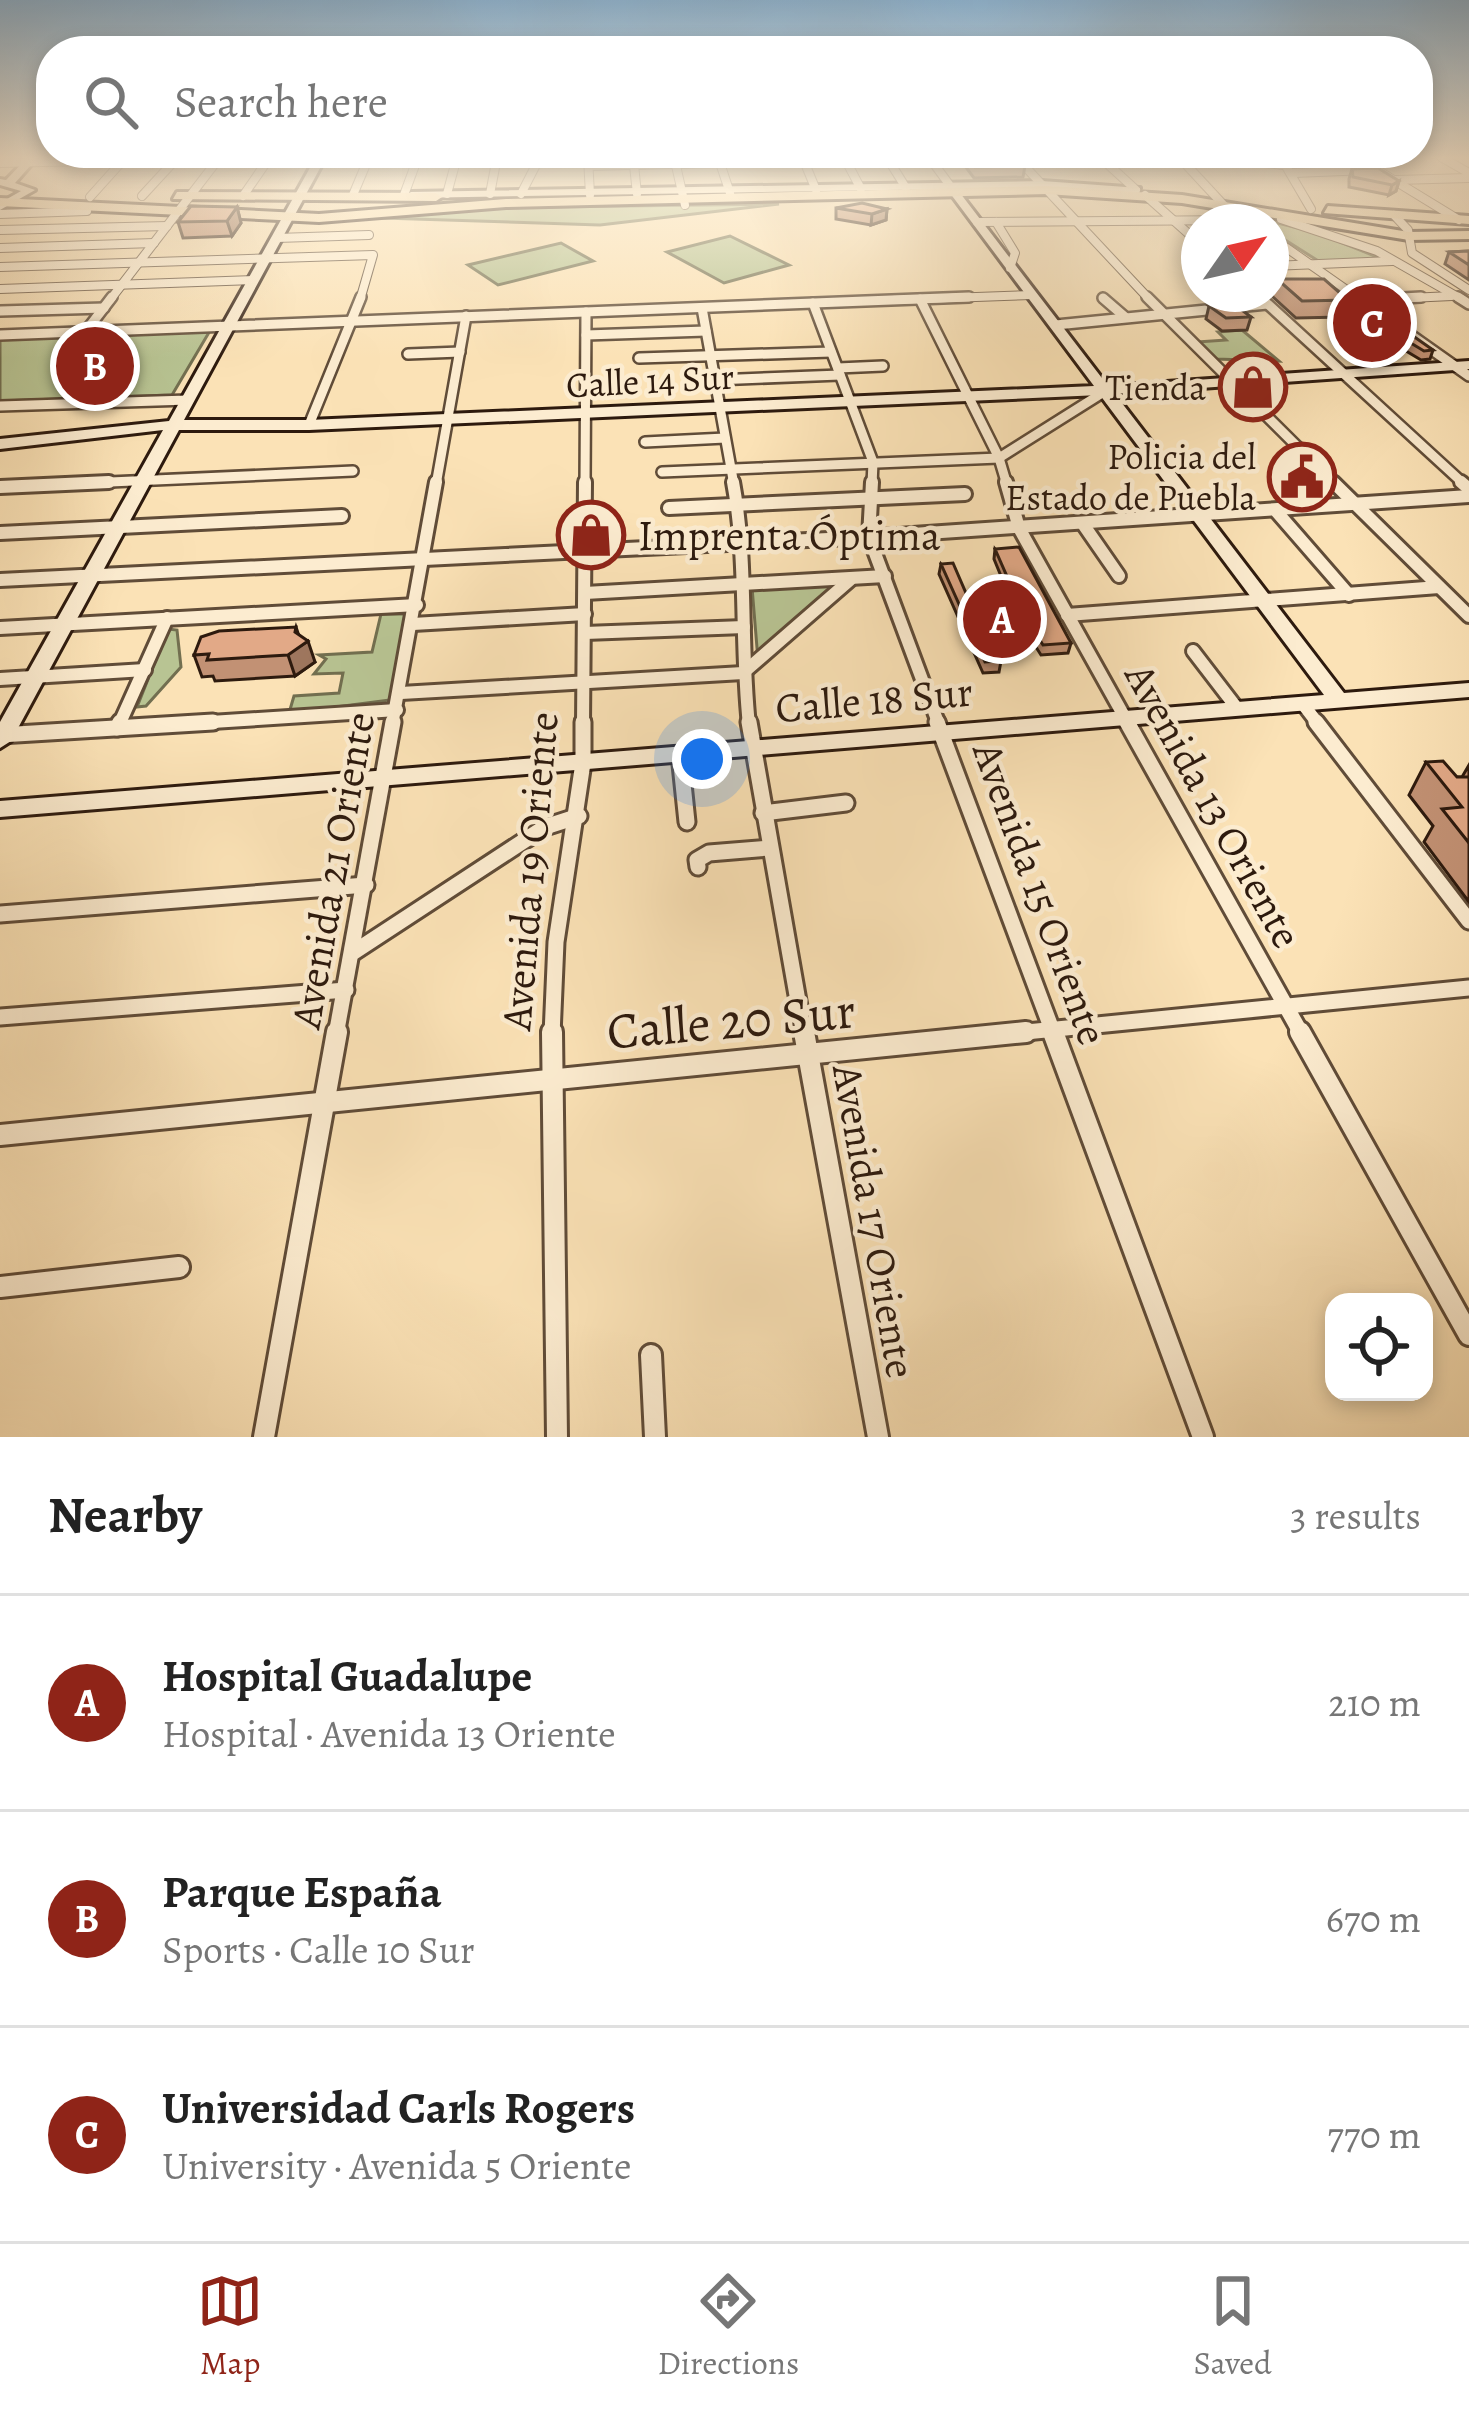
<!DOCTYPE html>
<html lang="en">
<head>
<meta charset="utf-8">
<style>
  :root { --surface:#fff; --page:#f2f2f2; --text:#222; --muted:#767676; --line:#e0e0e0; --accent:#8f2418 }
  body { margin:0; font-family:Alegreya,serif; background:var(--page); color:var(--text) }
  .controls { position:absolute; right:36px; bottom:36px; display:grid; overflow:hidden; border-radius:24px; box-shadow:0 6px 18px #0003 }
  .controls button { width:108px; height:108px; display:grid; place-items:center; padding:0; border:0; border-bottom:3px solid var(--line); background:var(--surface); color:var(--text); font:60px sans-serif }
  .compass { position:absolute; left:1181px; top:204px; width:108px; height:108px; border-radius:50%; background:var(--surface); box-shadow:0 6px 18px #0003; rotate:56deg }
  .you { position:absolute; left:702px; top:759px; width:42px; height:42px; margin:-30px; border:9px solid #fff; border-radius:50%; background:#1a73e8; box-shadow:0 0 0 18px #1a73e833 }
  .badge { display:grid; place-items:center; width:78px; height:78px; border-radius:50%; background:var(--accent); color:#fff; font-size:39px; font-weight:700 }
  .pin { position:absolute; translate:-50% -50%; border:6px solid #fff; box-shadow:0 3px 12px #0006 }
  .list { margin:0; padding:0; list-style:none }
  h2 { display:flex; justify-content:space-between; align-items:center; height:156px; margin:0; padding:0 48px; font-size:51px }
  h2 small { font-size:39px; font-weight:400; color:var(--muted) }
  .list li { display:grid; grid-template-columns:78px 1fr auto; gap:36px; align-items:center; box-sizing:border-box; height:216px; padding:0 48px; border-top:3px solid var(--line) }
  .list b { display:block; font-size:45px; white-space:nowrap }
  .list p { margin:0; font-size:39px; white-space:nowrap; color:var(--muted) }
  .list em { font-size:39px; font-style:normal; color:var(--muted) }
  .icon { flex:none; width:66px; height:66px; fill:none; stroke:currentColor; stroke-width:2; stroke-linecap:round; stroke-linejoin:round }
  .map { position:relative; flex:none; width:1469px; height:1437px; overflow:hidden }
  .search { position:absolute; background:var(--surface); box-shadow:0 6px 18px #0003; left:36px; right:36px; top:36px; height:132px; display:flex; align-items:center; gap:30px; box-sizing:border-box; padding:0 42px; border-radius:48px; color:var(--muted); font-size:45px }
  .sheet { height:804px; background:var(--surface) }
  nav { display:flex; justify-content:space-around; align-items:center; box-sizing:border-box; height:168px; border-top:3px solid var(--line); background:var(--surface); font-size:33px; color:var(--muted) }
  nav a { display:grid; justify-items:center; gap:6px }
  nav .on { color:var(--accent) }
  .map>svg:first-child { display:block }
</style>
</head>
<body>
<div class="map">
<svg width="1469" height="1437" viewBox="0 0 1469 1437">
  <rect width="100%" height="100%" fill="#fbe2b6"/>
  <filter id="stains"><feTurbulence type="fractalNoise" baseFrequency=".00167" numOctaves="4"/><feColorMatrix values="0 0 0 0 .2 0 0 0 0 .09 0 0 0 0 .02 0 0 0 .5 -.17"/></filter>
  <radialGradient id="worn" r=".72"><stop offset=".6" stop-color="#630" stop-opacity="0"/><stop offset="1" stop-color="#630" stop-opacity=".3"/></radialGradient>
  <g fill="#b8c493" stroke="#726f50" stroke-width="3">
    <polygon points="779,204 600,225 382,218 458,208"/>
    <polygon points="1257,218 1318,233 1382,259 1320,262 1271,231 1271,222 1252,219"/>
    <polygon points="730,236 789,265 724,283 667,252"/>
    <polygon points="561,243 593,261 498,285 468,265"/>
    <polygon points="211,329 172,395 0,401 0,336"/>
    <polygon points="1242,330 1279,361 1215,359 1197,342 1226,340 1218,332"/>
    <polygon points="841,581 758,660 752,587"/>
    <polygon points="381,614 407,614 390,700 289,713 294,696 339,693 343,673 314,674 326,659 319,655 372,652"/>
    <polygon points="168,629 177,630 181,667 146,706 137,707"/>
  </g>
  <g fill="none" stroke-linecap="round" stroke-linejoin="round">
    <defs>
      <g id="street-far4">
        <polyline points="588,157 590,195"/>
        <polyline points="674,157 685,205"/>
        <polyline points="844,157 861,189"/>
        <polyline points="929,157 951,187"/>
        <polyline points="1016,157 1150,300"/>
        <polyline points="1100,157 1136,190"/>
        <polyline points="1179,157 1231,213"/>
        <polyline points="1214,157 1283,165"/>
        <polyline points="1356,157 1459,220"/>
        <polyline points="1441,157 1469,173"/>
        <polyline points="888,159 906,188"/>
        <polyline points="804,161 816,190"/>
        <polyline points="0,163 270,157"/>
        <polyline points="720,163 730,193"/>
        <polyline points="634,165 637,194"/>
        <polyline points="589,166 930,158"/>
        <polyline points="1287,168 1311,209"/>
        <polyline points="1294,173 1367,170"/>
        <polyline points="1396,180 1469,178"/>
        <polyline points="447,194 457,157"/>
        <polyline points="490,194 497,157"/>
        <polyline points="521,194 540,157"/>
        <polyline points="353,195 369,157"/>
        <polyline points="404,195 418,157"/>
        <polyline points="1145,195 1199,243"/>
        <polyline points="142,196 178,157"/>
        <polyline points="243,196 270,157"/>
        <polyline points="90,197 126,157"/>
        <polyline points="0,214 87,211"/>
        <polyline points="1394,215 1408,230 1412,253 1469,290"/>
        <polyline points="1281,219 1377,251 1463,300"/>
        <polyline points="977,222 1242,220"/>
        <polyline points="996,222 1015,253 1010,268"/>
        <polyline points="0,230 167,226"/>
        <polyline points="1271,237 1361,300"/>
        <polyline points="277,238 369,235"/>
        <polyline points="0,248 154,243"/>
        <polyline points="1271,266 1392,261"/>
        <polyline points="0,267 373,255 360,300"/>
        <polyline points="0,289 254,280"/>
        <polyline points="1256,294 1263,300"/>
        <polyline points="110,300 220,157"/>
        <polyline points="892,300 1032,295"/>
        <polyline points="1366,300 1452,296"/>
      </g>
      <g id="street-far3">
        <polyline points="1147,297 1336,485"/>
        <polyline points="1260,297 1465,485"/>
        <polyline points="1357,297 1469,376"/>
        <polyline points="1458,297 1469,304"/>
        <polyline points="1103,298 1125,317"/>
        <polyline points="920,299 999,458 1007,485"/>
        <polyline points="1366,300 1421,297"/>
        <polyline points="813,303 873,462 872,485"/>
        <polyline points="702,308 734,485"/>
        <polyline points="0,311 104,308"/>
        <polyline points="1056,325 1267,304"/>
        <polyline points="86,331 112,297"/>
        <polyline points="0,335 969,297"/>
        <polyline points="586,335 706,331"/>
        <polyline points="408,354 460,352"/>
        <polyline points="639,358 831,352"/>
        <polyline points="838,368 883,366"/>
        <polyline points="715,380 840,375"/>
        <polyline points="0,406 188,400"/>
        <polyline points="309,425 361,297"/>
        <polyline points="645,442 725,438"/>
        <polyline points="662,472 999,458 1107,390"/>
        <polyline points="43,485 353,471"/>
        <polyline points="436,485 466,316"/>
        <polyline points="585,485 586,312"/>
      </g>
      <g id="street-far2">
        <path d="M 733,482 C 748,563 740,643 749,725"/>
        <polyline points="872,482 869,537 939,725"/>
        <polyline points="1006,482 1019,528 1129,725"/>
        <polyline points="1333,482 1469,616"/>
        <polyline points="1461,482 1469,489"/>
        <polyline points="0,487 109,482"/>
        <polyline points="669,508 965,494"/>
        <polyline points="1276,511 1349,595"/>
        <polyline points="1083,524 1119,576"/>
        <polyline points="0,533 342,516"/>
        <polyline points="0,580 869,537 1469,496"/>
        <polyline points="585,593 885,576"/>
        <polyline points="1067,615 1439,587"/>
        <polyline points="413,624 585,614"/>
        <polyline points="0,628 417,605"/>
        <polyline points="585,633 744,627"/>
        <polyline points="1193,651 1236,707"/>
        <polyline points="0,679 145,670"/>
        <polyline points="401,693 743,673 850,580"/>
        <polyline points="1302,703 1319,725"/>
        <polyline points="119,725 167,618"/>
        <polyline points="165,725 397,710"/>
        <polyline points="392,725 436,482"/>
        <polyline points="583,725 585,482"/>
      </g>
      <g id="street-far1">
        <polyline points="749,722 804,1035"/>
        <polyline points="937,722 1054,1035"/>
        <polyline points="1127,722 1302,1035"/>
        <polyline points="1316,722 1469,921"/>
        <polyline points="117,728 120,722"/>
        <polyline points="0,735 213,722"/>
        <polyline points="680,755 687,822"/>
        <polyline points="763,813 846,803"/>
        <polyline points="698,867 697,860 709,853 769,848"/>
        <polyline points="0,914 366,885"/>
        <polyline points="354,952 545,827 579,816"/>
        <polyline points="0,1017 346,990"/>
        <polyline points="336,1035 393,722"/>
        <polyline points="552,1035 556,942 583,763 583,722"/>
        <polyline points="996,1035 1469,988"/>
      </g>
      <g id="street">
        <polyline points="552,1032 557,1437"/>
        <polyline points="804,1032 878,1437"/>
        <polyline points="1053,1032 1203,1437"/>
        <polyline points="1300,1032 1469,1335"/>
        <polyline points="0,1135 1026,1032"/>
        <polyline points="0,1287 179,1267"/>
        <polyline points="651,1355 655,1437"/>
        <polyline points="264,1437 337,1032"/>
      </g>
      <g id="secondary">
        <polygon points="28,157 38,157 15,183 35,190 0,210 0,203 21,191 0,185 0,179 6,180"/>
        <polygon points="316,157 326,157 184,420 309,420 1094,386 947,189 411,198 406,195 411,192 1042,181 1140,188 1136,193 1042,187 957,189 1108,386 1469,361 1469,369 1115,394 1344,693 1469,683 1469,697 0,817 0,801 1324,695 1100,395 309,430 179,430 11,741 0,748 0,722 163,430 0,449 0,439 169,421"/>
      </g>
      <g id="primary">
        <polygon points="1046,186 1182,195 1409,232 1469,231 1469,239 1409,240 1182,203 1046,194 506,207 319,222 0,206 0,198 319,214 506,199"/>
        <polygon points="177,192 436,193 442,197 436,201 173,199"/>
        <polygon points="1328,206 1469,216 1469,224 1324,213"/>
      </g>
    </defs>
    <use href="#street-far4" stroke="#604c38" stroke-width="10"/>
    <use href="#street-far3" stroke="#604c38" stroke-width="14"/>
    <use href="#street-far2" stroke="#604c38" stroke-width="18"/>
    <use href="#street-far1" stroke="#604c38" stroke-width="21"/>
    <use href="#street" stroke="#604c38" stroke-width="26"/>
    <use href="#secondary" stroke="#2d1a0e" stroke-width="6"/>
    <use href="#primary" stroke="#2d1a0e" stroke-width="6"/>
    <use href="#street-far4" stroke="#fcecd0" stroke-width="8"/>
    <use href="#street-far3" stroke="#fcecd0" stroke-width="9"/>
    <use href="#street-far2" stroke="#fcecd0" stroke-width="12"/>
    <use href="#street-far1" stroke="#fcecd0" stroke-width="15"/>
    <use href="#street" stroke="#fcecd0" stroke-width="20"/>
    <use href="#secondary" fill="#fcecd0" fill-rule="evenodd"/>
    <use href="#primary" fill="#fbe2b6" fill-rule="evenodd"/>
  </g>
  <g fill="#c29174" stroke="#2d1a0e" stroke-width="3">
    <polygon points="966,157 1025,166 1023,177 974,178 965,166"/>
    <polygon points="1282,157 1352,157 1350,163 1295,165"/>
    <polygon points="1352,169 1399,181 1396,191 1389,195 1349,187 1349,179"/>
    <polygon points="237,207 241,223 232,236 183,238 178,222"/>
    <polygon points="836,208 887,209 886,220 871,225 836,219"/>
    <polygon points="1469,251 1469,280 1445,264 1449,252"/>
    <polygon points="1277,279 1348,300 1342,317 1296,318 1272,296"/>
    <polygon points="1209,306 1251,317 1247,330 1222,331 1206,319"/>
    <polygon points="1381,325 1433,350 1430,359 1421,360 1378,334"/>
    <polygon points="995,549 1071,643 1068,653 1041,655 1019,620 990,622 989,636 1001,661 999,672 983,673 939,574 941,564 966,593 977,600 1010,598 994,559"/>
    <polygon points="298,634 315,662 295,676 215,681 213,676 202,677 194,655"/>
    <polygon points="1426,762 1457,777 1462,777 1469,765 1469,902 1424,842 1433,826 1409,795"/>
  </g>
  <g fill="#9e765e" stroke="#2d1a0e" stroke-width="3">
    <polygon points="1399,181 1396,191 1389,195 1392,185"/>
    <polygon points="237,207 241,223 232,236 227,221"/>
    <polygon points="887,209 886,220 871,225 872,214"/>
    <polygon points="296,627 302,645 308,641 315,662 295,676 288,655"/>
  </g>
  <g fill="#e2a987" stroke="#2d1a0e" stroke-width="3">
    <polygon points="967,157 1018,157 1025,166 975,167"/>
    <polygon points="1378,168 1399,181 1392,185 1353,177 1352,169"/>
    <polygon points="862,203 887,209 872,214 836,208"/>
    <polygon points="191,206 237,207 227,221 178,222"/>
    <polygon points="1469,251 1469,265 1449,252"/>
    <polygon points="1277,279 1324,279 1348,300 1302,301"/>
    <polygon points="1234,304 1251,317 1226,318 1209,306"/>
    <polygon points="1396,324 1433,350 1424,351 1381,325"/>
    <polygon points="1019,547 1071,643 1043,645 1021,610 985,612 991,625 984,626 1001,661 985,662 941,564 953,563 966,593 974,592 977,600 1016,597 995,549"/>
    <polygon points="296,627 295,632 308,641 288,655 207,660 209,654 194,655 201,637 219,631"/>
    <polygon points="1443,761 1457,777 1469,777 1469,843 1442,809 1462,807 1426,762"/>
  </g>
  <linearGradient id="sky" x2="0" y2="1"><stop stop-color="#8db6d6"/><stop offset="0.44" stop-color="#fdf2de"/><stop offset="1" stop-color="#fdf2de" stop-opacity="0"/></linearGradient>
  <rect width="1469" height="358" fill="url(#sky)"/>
  <defs>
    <symbol id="shop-ring" viewBox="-11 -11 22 22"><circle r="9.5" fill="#fcecd0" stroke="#8f2418" stroke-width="1.5"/><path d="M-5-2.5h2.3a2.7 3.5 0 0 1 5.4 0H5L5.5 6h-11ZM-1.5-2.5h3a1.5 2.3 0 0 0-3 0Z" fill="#8f2418"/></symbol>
    <symbol id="civic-ring" viewBox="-11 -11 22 22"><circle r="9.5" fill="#fcecd0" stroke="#8f2418" stroke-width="1.5"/><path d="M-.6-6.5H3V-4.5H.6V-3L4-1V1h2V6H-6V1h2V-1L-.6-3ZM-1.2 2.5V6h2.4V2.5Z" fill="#8f2418"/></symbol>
  </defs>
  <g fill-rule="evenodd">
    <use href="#shop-ring" x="1215" y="349" width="76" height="76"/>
    <use href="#civic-ring" x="1264" y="439" width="76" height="76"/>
    <use href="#shop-ring" x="553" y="497" width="76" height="76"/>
  </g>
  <g text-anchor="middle" stroke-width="9" stroke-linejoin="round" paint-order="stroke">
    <g font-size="36" fill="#2d1a0e" stroke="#fcecd0">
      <text transform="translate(650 380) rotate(-3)" y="13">Calle 14 Sur</text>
    </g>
    <g font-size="36" fill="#2d1a0e" stroke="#fcecd0" text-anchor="end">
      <text x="1206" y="400">Tienda</text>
      <text x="1256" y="469">Policia del<tspan x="1256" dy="41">Estado de Puebla</tspan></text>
    </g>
    <g font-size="42" fill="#2d1a0e" stroke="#fcecd0" text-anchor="start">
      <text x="638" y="550">Imprenta Óptima</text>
    </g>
    <g font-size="42" fill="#2d1a0e" stroke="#fcecd0">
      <text transform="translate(874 699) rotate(-5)" y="15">Calle 18 Sur</text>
      <text transform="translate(1214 805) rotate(61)" y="15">Avenida 13 Oriente</text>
      <text transform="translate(332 870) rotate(-80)" y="15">Avenida 21 Oriente</text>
      <text transform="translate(529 871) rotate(-85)" y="15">Avenida 19 Oriente</text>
      <text transform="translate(1041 893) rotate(70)" y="15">Avenida 15 Oriente</text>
      <text transform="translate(875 1221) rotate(80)" y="15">Avenida 17 Oriente</text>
    </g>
    <g font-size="51" fill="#2d1a0e" stroke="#fcecd0">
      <text transform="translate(731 1020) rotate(-5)" y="18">Calle 20 Sur</text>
    </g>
  </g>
  <rect width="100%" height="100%" filter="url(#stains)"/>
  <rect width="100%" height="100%" fill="url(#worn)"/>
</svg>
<div class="controls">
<button><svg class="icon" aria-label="locate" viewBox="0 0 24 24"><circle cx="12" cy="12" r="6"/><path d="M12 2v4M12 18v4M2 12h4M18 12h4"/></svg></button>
</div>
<svg class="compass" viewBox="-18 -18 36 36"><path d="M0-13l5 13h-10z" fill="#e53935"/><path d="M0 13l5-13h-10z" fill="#767676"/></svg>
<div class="you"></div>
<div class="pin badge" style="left:1002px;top:619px">A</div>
<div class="pin badge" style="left:95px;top:366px">B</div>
<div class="pin badge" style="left:1372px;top:323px">C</div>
<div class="search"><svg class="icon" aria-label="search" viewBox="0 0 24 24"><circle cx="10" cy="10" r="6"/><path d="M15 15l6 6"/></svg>Search here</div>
</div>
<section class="sheet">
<h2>Nearby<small>3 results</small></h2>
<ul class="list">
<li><span class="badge">A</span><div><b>Hospital Guadalupe</b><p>Hospital · Avenida 13 Oriente</p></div><em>210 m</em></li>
<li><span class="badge">B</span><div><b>Parque España</b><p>Sports · Calle 10 Sur</p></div><em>670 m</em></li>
<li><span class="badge">C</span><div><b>Universidad Carls Rogers</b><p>University · Avenida 5 Oriente</p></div><em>770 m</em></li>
</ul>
</section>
<nav>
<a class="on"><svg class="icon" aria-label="map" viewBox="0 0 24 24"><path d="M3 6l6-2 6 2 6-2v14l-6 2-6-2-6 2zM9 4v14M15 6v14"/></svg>Map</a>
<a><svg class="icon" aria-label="directions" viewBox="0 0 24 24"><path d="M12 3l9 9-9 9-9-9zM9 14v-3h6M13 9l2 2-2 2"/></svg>Directions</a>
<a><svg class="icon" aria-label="saved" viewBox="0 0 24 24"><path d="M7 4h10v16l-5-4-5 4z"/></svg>Saved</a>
</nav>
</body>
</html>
